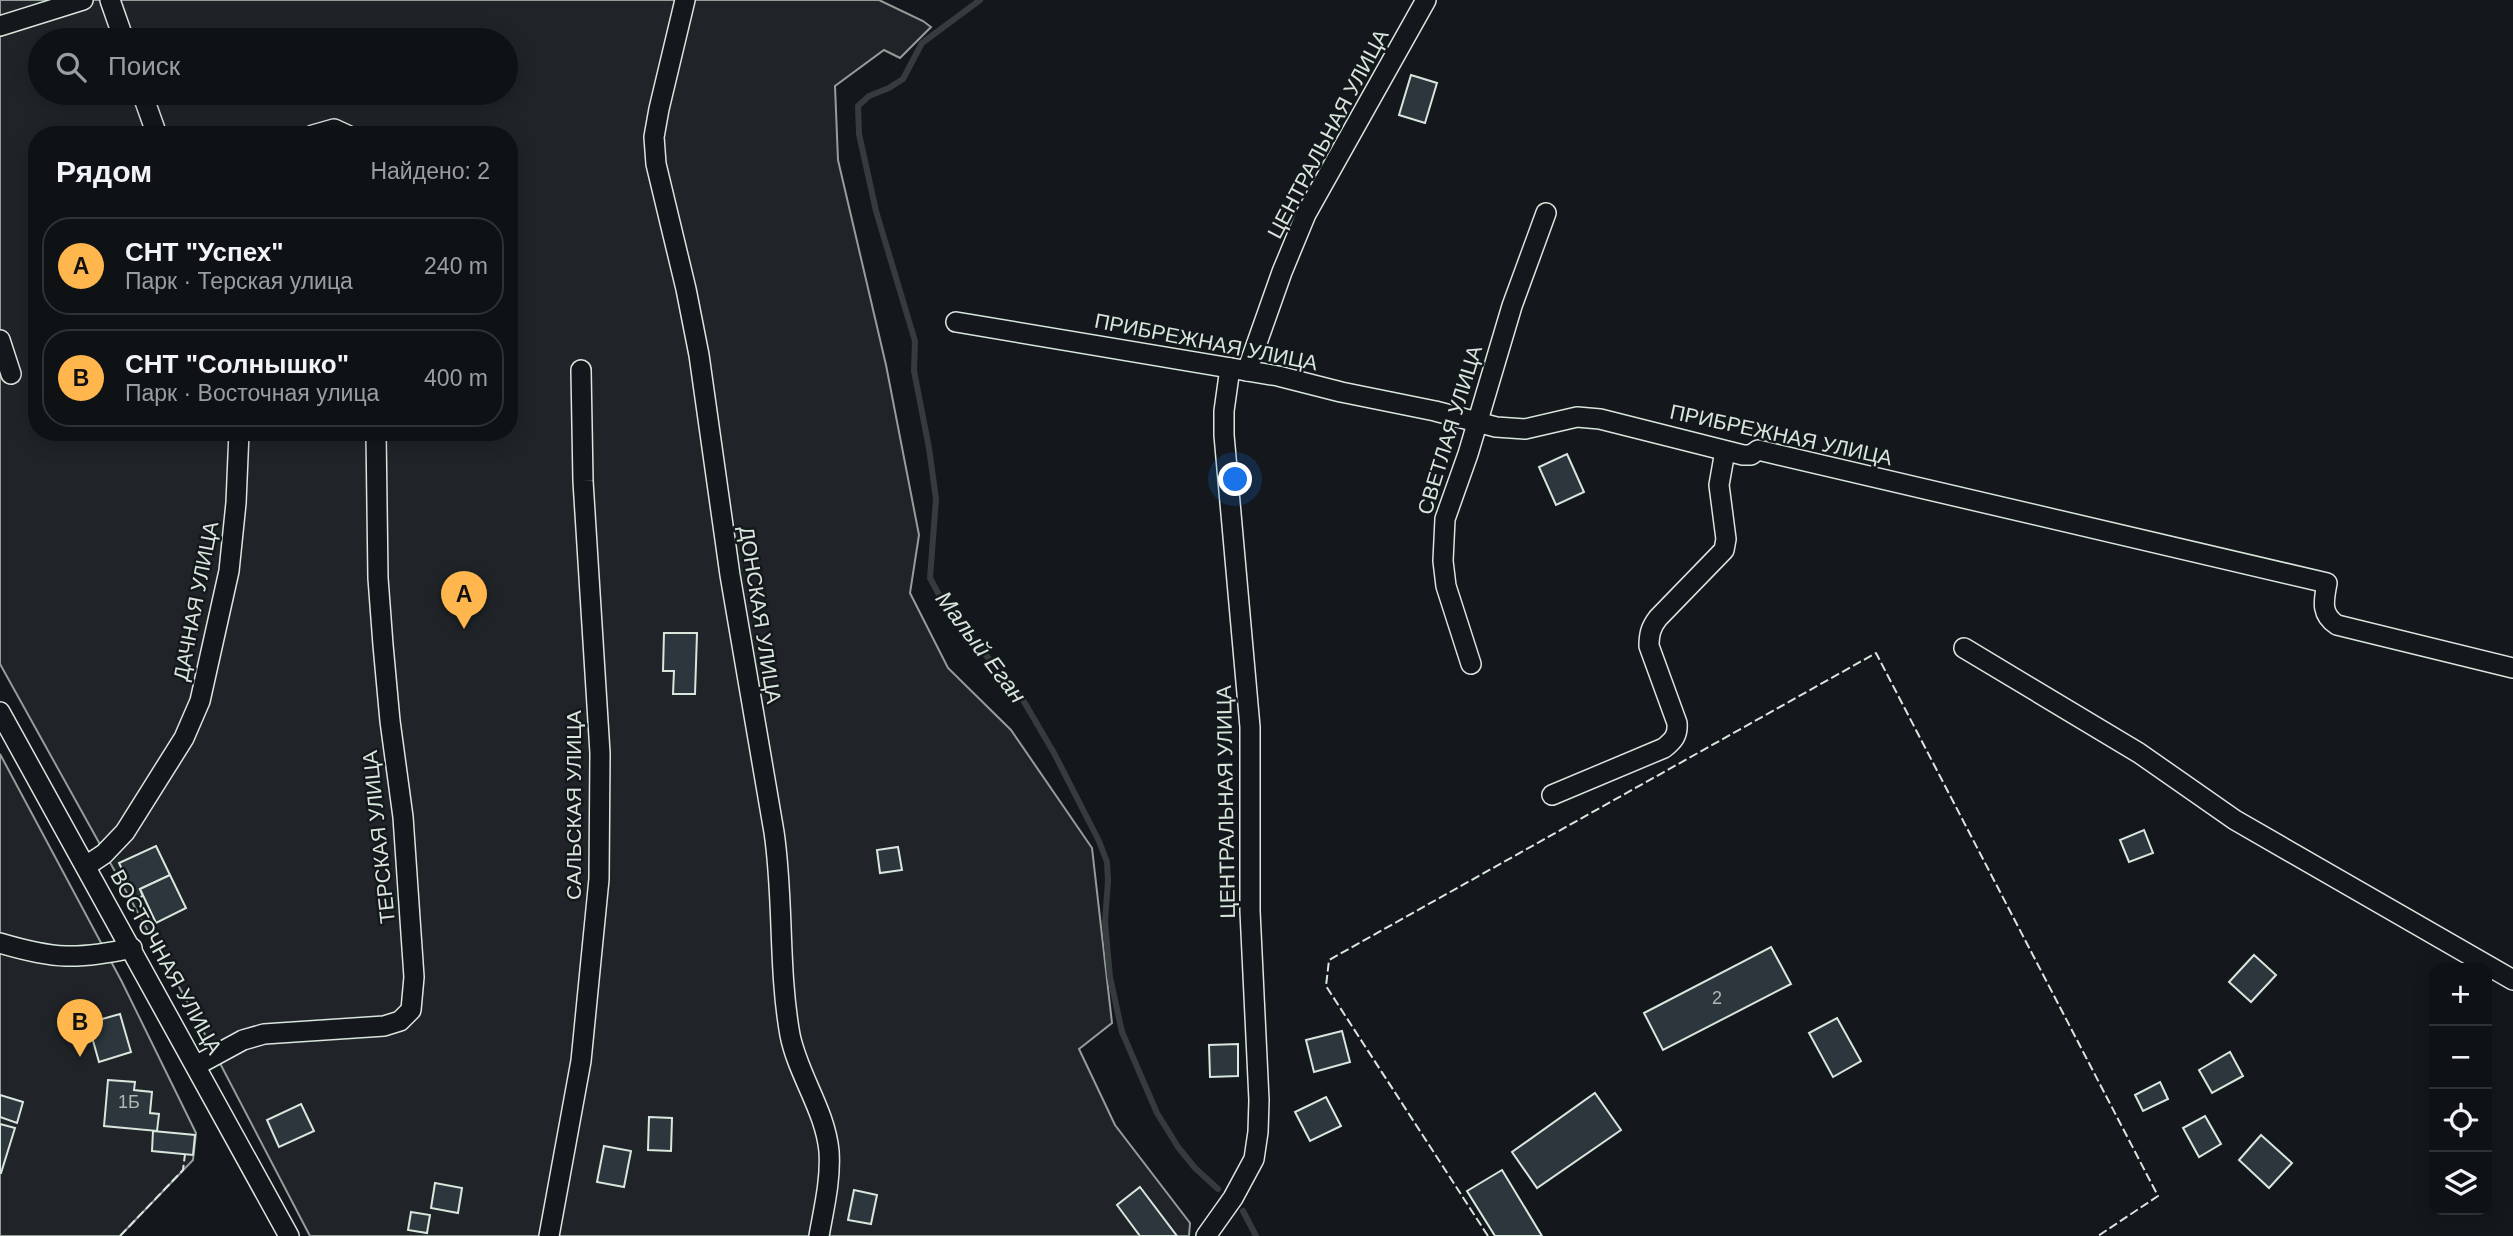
<!DOCTYPE html>
<html lang="ru">
<head>
<meta charset="utf-8">
<style>
  :root { --surface:#0f1215; --page:#1d2022; --text:#f1f3f6; --muted:#9b9ea0; --line:#2f3234; --accent:#ffb74d }
  body { margin:0; font-family:Arial,sans-serif; background:var(--page); color:var(--text) }
  .controls { position:absolute; right:21px; bottom:21px; display:grid; overflow:hidden; border-radius:14px; box-shadow:0 4px 18px #0003 }
  .controls button { width:63px; height:63px; display:grid; place-items:center; padding:0; border:0; border-bottom:2px solid var(--line); background:var(--surface); color:var(--text); font:35px sans-serif }
  .you { position:absolute; left:1236px; top:480px; width:24px; height:24px; margin:-18px; border:5px solid #fff; border-radius:50%; background:#1a73e8; box-shadow:0 0 0 10px #1a73e833 }
  .badge { display:grid; place-items:center; width:46px; height:46px; border-radius:50%; background:var(--accent); color:#111; font-size:23px; font-weight:700 }
  .pin { position:absolute; translate:-50% -58px; filter:drop-shadow(0 2px 4px #0008) }
  .pin::after { content:''; position:absolute; top:37px; width:24px; height:21px; background:inherit; clip-path:polygon(0 0,100% 0,50% 100%) }
  .list { margin:0; padding:0; list-style:none }
  h2 { display:flex; justify-content:space-between; align-items:center; height:91px; margin:0; padding:0 28px; font-size:30px }
  h2 small { font-size:23px; font-weight:400; color:var(--muted) }
  .list li { display:grid; grid-template-columns:46px 1fr auto; gap:21px; align-items:center; box-sizing:border-box; height:98px; margin:0 14px 14px; padding:0 14px; border:2px solid var(--line); border-radius:28px }
  .list b { display:block; font-size:26px; white-space:nowrap }
  .list p { margin:0; font-size:23px; white-space:nowrap; color:var(--muted) }
  .list em { font-size:23px; font-style:normal; color:var(--muted) }
  .icon { flex:none; width:38px; height:38px; fill:none; stroke:currentColor; stroke-width:2; stroke-linecap:round; stroke-linejoin:round }
  .map { position:relative; flex:none; width:2513px; height:1236px; overflow:hidden }
  .search { position:absolute; background:var(--surface); box-shadow:0 4px 18px #0003; left:28px; top:28px; width:490px; height:77px; display:flex; align-items:center; gap:18px; box-sizing:border-box; padding:0 24px; border-radius:38px; color:var(--muted); font-size:26px }
  .panel { position:absolute; background:var(--surface); box-shadow:0 4px 18px #0003; left:28px; top:126px; width:490px; height:315px; border-radius:28px }
  .map>svg:first-child { display:block }
</style>
</head>
<body>
<div class="map">
<svg width="2513" height="1236" viewBox="0 0 2513 1236">
  <rect width="100%" height="100%" fill="#14181c"/>
  <g fill="#202428" stroke="#939e99" stroke-width="2" fill-rule="evenodd">
    <path d="M 0,0 L 879,0 L 923,21 L 931,27 L 900,58 L 884,50 L 835,86 L 838,160 L 886,365 L 919,535 L 910,593 L 948,668 L 1011,730 L 1092,848 L 1112,1023 L 1079,1049 L 1115,1125 L 1190,1223 L 1189,1236 L 310,1236 L 199,1023 L 0,664 ZM 40,40 L 506,40 L 506,93 L 40,93 ZM 37,135 L 509,135 L 509,432 L 37,432 Z"/>
    <polygon points="0,754 122,982 196,1133 193,1160 120,1236 0,1236"/>
  </g>
  <g fill="none" stroke-linecap="round" stroke-linejoin="round">
    <g stroke="#363b3e" stroke-width="6">
      <polyline points="980,0 922,43 903,79 889,88 869,96 858,106 859,134 876,211 915,341 914,371 929,448 936,499 930,578 949,613 1019,693 1054,753 1099,841 1107,862 1108,881 1105,922 1110,977 1122,1032 1157,1113 1178,1147 1195,1168 1218,1189"/>
      <polyline points="1243,1211 1256,1236"/>
    </g>
  </g>
  <g fill="#2c363c" stroke="#d8e6dc" stroke-width="2">
    <polygon points="1411,75 1437,83 1425,123 1399,115"/>
    <polygon points="1567,454 1584,492 1556,505 1539,467"/>
    <polygon points="664,633 697,633 695,694 673,694 674,671 663,671"/>
    <polygon points="2144,830 2153,853 2129,862 2120,840"/>
    <polygon points="156,846 170,875 140,889 143,896 136,899 119,863"/>
    <polygon points="898,847 902,870 880,873 877,850"/>
    <polygon points="170,875 186,908 156,923 140,889"/>
    <polygon points="1771,947 1791,984 1663,1050 1644,1013"/>
    <polygon points="2254,955 2276,975 2251,1002 2229,982"/>
    <polygon points="120,1014 131,1052 99,1062 88,1023"/>
    <polygon points="1837,1018 1861,1061 1833,1077 1809,1033"/>
    <polygon points="1342,1031 1350,1062 1314,1072 1306,1040"/>
    <polygon points="1238,1044 1238,1076 1210,1077 1209,1045"/>
    <polygon points="2230,1052 2243,1076 2212,1093 2199,1070"/>
    <polygon points="108,1080 135,1082 134,1090 152,1092 150,1113 159,1114 157,1131 104,1126"/>
    <polygon points="2160,1082 2168,1099 2143,1111 2135,1095"/>
    <polygon points="1595,1093 1621,1130 1537,1188 1512,1152"/>
    <polygon points="0,1095 23,1102 17,1123 0,1117"/>
    <polygon points="1326,1097 1341,1126 1310,1141 1295,1112"/>
    <polygon points="301,1104 314,1131 279,1147 267,1120"/>
    <polygon points="2205,1116 2221,1144 2199,1157 2183,1128"/>
    <polygon points="649,1117 672,1118 671,1151 648,1150"/>
    <polygon points="0,1124 15,1128 1,1173 0,1173"/>
    <polygon points="153,1131 195,1135 193,1155 152,1151"/>
    <polygon points="2261,1135 2292,1163 2269,1188 2239,1160"/>
    <polygon points="604,1146 631,1151 624,1187 597,1182"/>
    <polygon points="1502,1170 1542,1236 1495,1236 1467,1191"/>
    <polygon points="435,1183 462,1188 458,1213 431,1208"/>
    <polygon points="1140,1187 1177,1236 1140,1236 1117,1205"/>
    <polygon points="854,1190 877,1195 871,1224 848,1220"/>
    <polygon points="411,1212 430,1215 427,1233 408,1230"/>
  </g>
  <g fill="none" stroke-linecap="round" stroke-linejoin="round">
    <defs>
      <g id="minor">
        <polyline points="110,0 124,40"/>
        <path d="M 685,0 L 659,109 L 654,137 L 656,164 L 686,289 L 699,355 L 730,575 L 774,832 C 784,899 778,968 790,1035 C 798,1075 825,1110 829,1151 C 831,1179 824,1208 819,1236"/>
        <polyline points="0,26 83,0"/>
        <polyline points="142,93 157,135"/>
        <polyline points="313,135 334,129 347,135"/>
        <path d="M 956,322 L 1278,376 L 1341,392 L 1435,411 L 1496,427 L 1525,429 L 1577,417 L 1600,419 L 1743,455 L 1751,455 L 1758,450 L 2327,583 C 2324,600 2320,614 2337,625 L 2513,668"/>
        <polyline points="0,340 11,374"/>
        <polyline points="1247,371 1282,272 1306,214 1426,0"/>
        <polyline points="1964,648 2139,753 2235,820 2513,980"/>
        <polyline points="1471,664 1446,586 1443,561 1445,519 1468,454 1512,306 1546,213"/>
        <polyline points="0,712 289,1236"/>
        <path d="M 1552,795 L 1664,748 C 1674,740 1678,735 1677,723 L 1649,646 C 1649,634 1651,627 1658,618 L 1724,550 L 1726,539 L 1719,485 L 1725,451"/>
        <polyline points="86,866 104,854 125,832 184,738 200,701 229,571 236,503 239,432"/>
        <path d="M 0,943 C 54,959 77,960 132,948"/>
        <polyline points="197,1065 243,1040 264,1034 384,1026 400,1021 411,1010 414,977 403,817 390,721 383,645 378,578 376,432"/>
        <polyline points="549,1236 581,1061 599,879 600,753 583,481 581,370"/>
        <polyline points="1206,1236 1233,1198 1254,1159 1258,1132 1259,1100 1250,911 1250,727 1224,435 1224,411 1230,368"/>
      </g>
    </defs>
    <use href="#minor" stroke="#d8e6dc" stroke-width="22"/>
    <use href="#minor" stroke="#14181c" stroke-width="19"/>
    <g stroke="#d8e6dc" stroke-width="2" stroke-dasharray="9 3.5" stroke-linecap="butt">
      <polyline points="120,1236 183,1170 185,1154"/>
      <polyline points="1488,1236 1326,986 1329,960 1876,653 2158,1196 2098,1236"/>
    </g>
  </g>
  <g text-anchor="middle" stroke-width="5" stroke-linejoin="round" paint-order="stroke">
    <g font-size="18" fill="#adbab4">
      <text x="1717" y="1004">2</text>
      <text x="129" y="1108">1Б</text>
    </g>
    <g font-size="21" fill="#d8e6dc" stroke="#14181c">
      <text transform="translate(1328 134) rotate(-62)" y="7">ЦЕНТРАЛЬНАЯ УЛИЦА</text>
      <text transform="translate(1206 342) rotate(11)" y="7">ПРИБРЕЖНАЯ УЛИЦА</text>
      <text transform="translate(1450 430) rotate(-73)" y="7">СВЕТЛАЯ УЛИЦА</text>
      <text transform="translate(1781 435) rotate(12)" y="7">ПРИБРЕЖНАЯ УЛИЦА</text>
      <text transform="translate(196 601) rotate(-79)" y="7">ДАЧНАЯ УЛИЦА</text>
      <text transform="translate(760 615) rotate(81)" y="7">ДОНСКАЯ УЛИЦА</text>
      <text transform="translate(1226 802) rotate(-91)" y="7">ЦЕНТРАЛЬНАЯ УЛИЦА</text>
      <text transform="translate(574 805) rotate(-90)" y="7">САЛЬСКАЯ УЛИЦА</text>
      <text transform="translate(379 837) rotate(-96)" y="7">ТЕРСКАЯ УЛИЦА</text>
      <text transform="translate(166 962) rotate(61)" y="7">ВОСТОЧНАЯ УЛИЦА</text>
    </g>
    <g font-size="23" font-style="italic" fill="#d8e6dc" stroke="#14181c">
      <text transform="translate(981 647) rotate(53)" y="8">Малый Еган</text>
    </g>
  </g>
</svg>
<div class="controls">
<button>+</button>
<button>−</button>
<button><svg class="icon" aria-label="locate" viewBox="0 0 24 24"><circle cx="12" cy="12" r="6"/><path d="M12 2v4M12 18v4M2 12h4M18 12h4"/></svg></button>
<button><svg class="icon" aria-label="layers" viewBox="0 0 24 24"><path d="M12 4l9 5-9 5-9-5zM3 14l9 5 9-5"/></svg></button>
</div>
<div class="you"></div>
<div class="pin badge" style="left:464px;top:629px">A</div>
<div class="pin badge" style="left:80px;top:1057px">B</div>
<div class="search"><svg class="icon" aria-label="search" viewBox="0 0 24 24"><circle cx="10" cy="10" r="6"/><path d="M15 15l6 6"/></svg>Поиск</div>
<section class="panel">
<h2>Рядом<small>Найдено: 2</small></h2>
<ul class="list">
<li><span class="badge">A</span><div><b>СНТ &quot;Успех&quot;</b><p>Парк · Терская улица</p></div><em>240 m</em></li>
<li><span class="badge">B</span><div><b>СНТ &quot;Солнышко&quot;</b><p>Парк · Восточная улица</p></div><em>400 m</em></li>
</ul>
</section>
</div>
</body>
</html>
